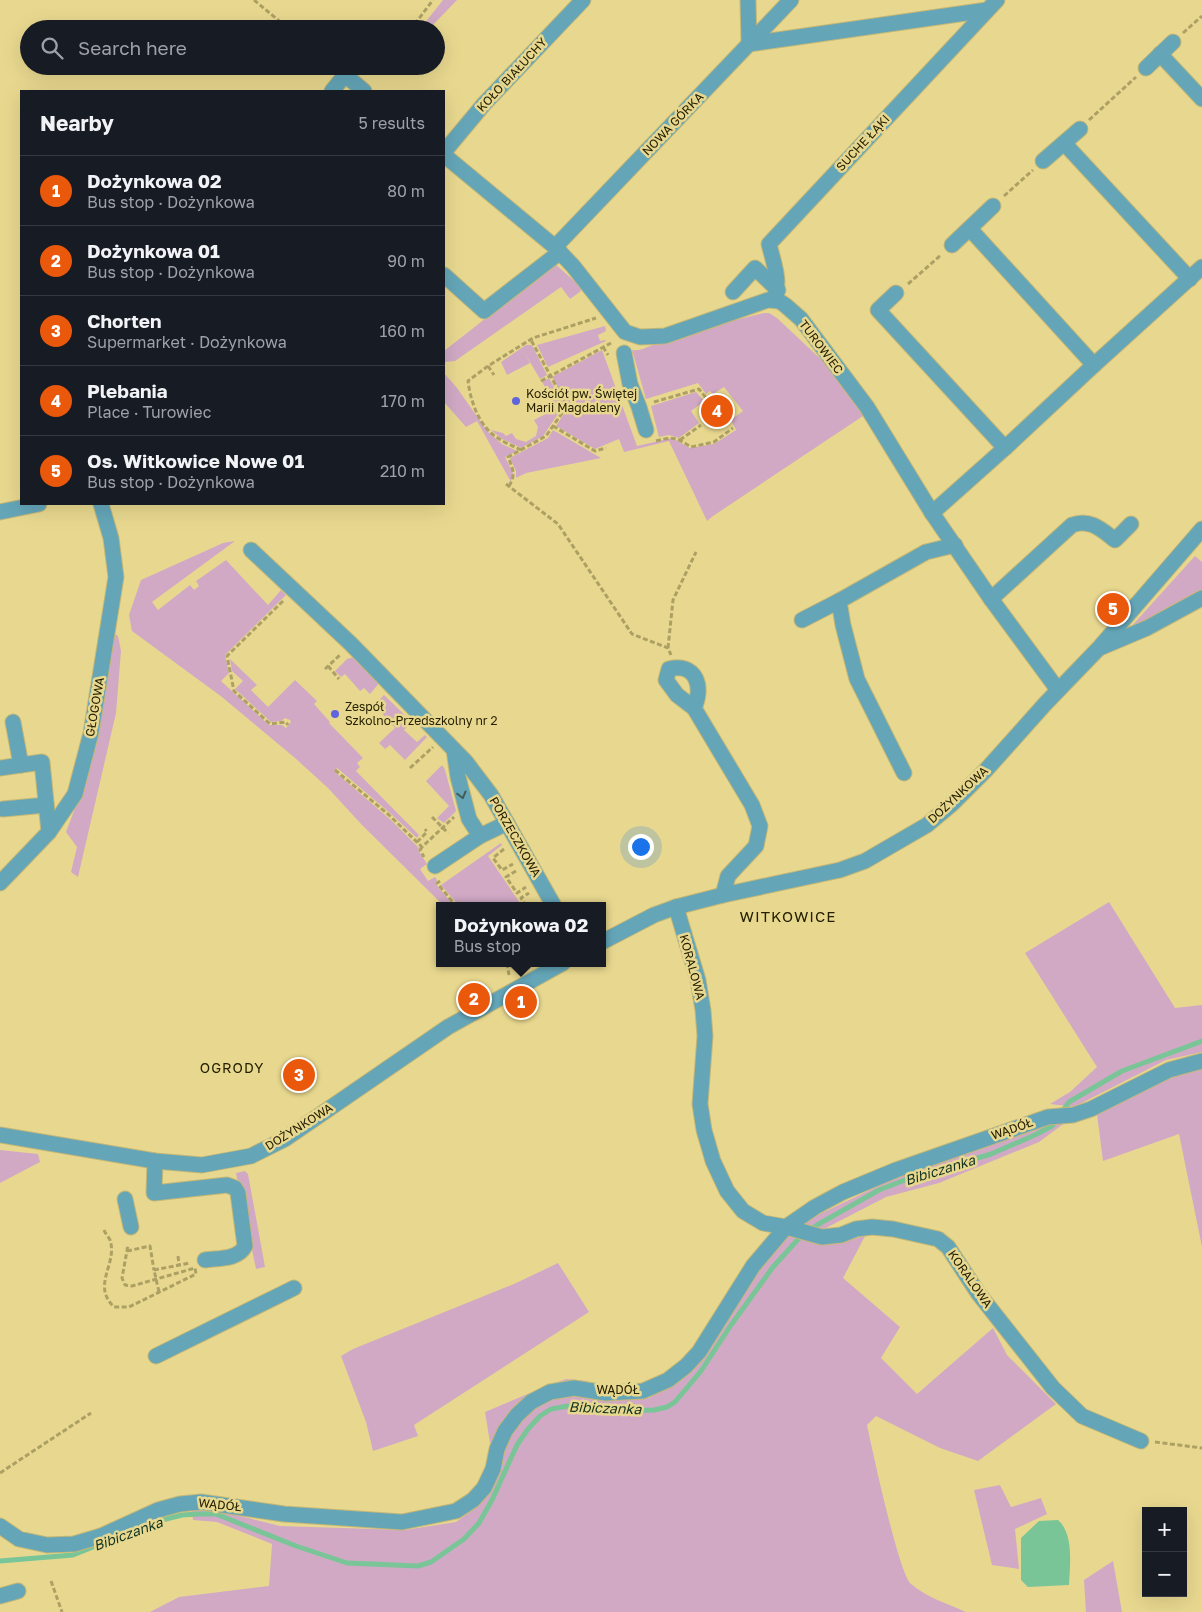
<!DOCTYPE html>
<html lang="en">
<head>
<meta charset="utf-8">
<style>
  :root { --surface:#171b24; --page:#242831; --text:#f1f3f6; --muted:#9ea1a6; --line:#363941; --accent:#ea580c }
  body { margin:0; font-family:"Golos Text",sans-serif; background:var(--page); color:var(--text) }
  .controls { position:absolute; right:15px; bottom:15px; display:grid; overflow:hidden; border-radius:0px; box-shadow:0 5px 20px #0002 }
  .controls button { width:45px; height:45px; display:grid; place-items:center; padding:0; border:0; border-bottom:1px solid var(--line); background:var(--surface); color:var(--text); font:25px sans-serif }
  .you { position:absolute; left:640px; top:846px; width:18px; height:18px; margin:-12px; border:4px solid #fff; border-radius:50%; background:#1a73e8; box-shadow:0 0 0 8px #1a73e833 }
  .badge { display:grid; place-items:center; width:32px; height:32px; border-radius:50%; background:var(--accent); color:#fff; font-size:16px; font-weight:700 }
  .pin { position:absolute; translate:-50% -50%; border:2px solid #fff; box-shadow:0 1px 5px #0006 }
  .popup { position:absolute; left:436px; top:902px; width:170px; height:65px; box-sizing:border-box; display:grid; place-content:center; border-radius:0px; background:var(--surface); filter:drop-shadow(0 1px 4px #0005); font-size:16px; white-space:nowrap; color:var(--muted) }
  .popup b { font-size:19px; color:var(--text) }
  .popup::after { content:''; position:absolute; left:50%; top:100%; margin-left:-10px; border:10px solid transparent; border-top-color:var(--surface) }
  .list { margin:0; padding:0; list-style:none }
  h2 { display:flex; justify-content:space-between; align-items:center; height:65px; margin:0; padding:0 20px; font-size:21px }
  h2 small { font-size:16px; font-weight:400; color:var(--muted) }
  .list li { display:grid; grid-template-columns:32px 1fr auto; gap:15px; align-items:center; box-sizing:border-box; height:70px; padding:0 20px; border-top:1px solid var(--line) }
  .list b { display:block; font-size:19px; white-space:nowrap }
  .list p { margin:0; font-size:16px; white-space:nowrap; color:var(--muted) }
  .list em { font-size:16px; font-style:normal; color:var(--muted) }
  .icon { flex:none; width:28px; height:28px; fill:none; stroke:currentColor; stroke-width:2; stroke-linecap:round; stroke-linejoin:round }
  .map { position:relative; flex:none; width:1202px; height:1612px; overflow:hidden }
  .search { position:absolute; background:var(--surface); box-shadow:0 5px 20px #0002; left:20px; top:20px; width:425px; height:55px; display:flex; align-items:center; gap:12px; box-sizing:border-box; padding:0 18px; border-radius:28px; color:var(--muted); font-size:19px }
  .panel { position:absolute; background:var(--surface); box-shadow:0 5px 20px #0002; left:20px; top:90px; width:425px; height:415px; border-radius:0px }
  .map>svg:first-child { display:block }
</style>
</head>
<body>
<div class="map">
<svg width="1202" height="1612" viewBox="0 0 1202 1612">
  <rect width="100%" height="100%" fill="#e8d88f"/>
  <g fill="#d1a9c5">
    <polygon points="443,0 457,0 429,29 420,29"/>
    <polygon points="555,264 580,286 581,291 570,299 561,287 455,361 444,362 444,351"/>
    <path d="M 764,313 L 769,313 L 777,318 L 828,366 L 866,414 L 713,516 L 707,521 L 669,441 L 624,452 L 619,439 L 595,449 L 556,426 L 569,406 L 552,377 L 602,350 L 637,446 L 672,438 L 690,448 L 714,444 L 736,430 L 731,420 L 743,411 L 724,387 L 713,394 L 710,391 L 706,394 L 698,383 L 646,399 L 632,350 C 641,352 650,345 658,343 C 693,331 728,321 764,313 Z"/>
    <polygon points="605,326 606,331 598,335 600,341 605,340 606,341 548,367 537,345"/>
    <polygon points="526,345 531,345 533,347 547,375 540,379 524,352 530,363 507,375 501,362"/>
    <polygon points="444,373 457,388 488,432 502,444 517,451 505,457 513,473 511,482 477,421 466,427 444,402"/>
    <polygon points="549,378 564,405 543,436 521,448 502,439 491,430 503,433 506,436 512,433 516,439 526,442 536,436 538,427 534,420 557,408 542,382"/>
    <polygon points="696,392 704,401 691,411 699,423 679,438 669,435 659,437 651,406"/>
    <polygon points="553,430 601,458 526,473 516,478 516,471 510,458 548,438"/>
    <polygon points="235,541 152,602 158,610 190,585 194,590 199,586 196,581 226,560 268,605 281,590 286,595 225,655 229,673 221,681 269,725 282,725 286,728 291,722 290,720 285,718 281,721 271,722 235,689 243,681 232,671 230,659 257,685 251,690 268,707 295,680 317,701 314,704 330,722 329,723 363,758 357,763 360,767 356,771 419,835 417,838 390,813 337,768 334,771 392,821 419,848 418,850 427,864 420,869 428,881 435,877 437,880 435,883 454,906 444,906 362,825 328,788 295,758 222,697 132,631 129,615 141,580 223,543"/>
    <polygon points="1195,556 1202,562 1202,593 1129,629"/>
    <polygon points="113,633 118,636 121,651 116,713 78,877 71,872 77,847 66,832 77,803"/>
    <polygon points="354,657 381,681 370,694 364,688 360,691 345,674 341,677 335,671 347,659"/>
    <polygon points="384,695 412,722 404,730 417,742 425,735 427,737 405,760 390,745 385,749 379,743 395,728 379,710 382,707 377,702"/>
    <polygon points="441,766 443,766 445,770 456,811 444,823 437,818 449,806 426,781"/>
    <polygon points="501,843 502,845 488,856 522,906 515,906 513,904 510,906 459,906 441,885"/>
    <polygon points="1109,902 1175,1008 1202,1005 1202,1052 1166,1060 1074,1107 1050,1104 1070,1092 1097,1067 1025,953"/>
    <polygon points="1202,1064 1202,1247 1179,1134 1103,1161 1097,1114 1172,1073"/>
    <polygon points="1046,1122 1066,1122 1039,1142 939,1183 886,1197 822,1230 801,1223 893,1179"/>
    <polygon points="0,1150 38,1154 40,1162 0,1183"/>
    <polygon points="245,1171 248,1174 265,1267 256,1269 236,1173"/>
    <path d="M 788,1234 L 839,1242 L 865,1236 L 843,1278 L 900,1327 L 881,1358 L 917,1394 L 993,1328 L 1007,1355 L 1056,1404 L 978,1461 L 940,1448 L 876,1416 L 867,1425 C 872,1449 899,1574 911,1584 C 926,1597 948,1604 966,1612 L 150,1612 L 179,1597 L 269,1586 L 272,1544 L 217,1522 L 193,1520 L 192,1510 L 217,1510 L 280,1526 L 405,1530 L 456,1522 L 476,1507 L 492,1455 L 485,1412 L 537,1390 L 566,1379 L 587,1381 L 618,1398 L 649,1398 L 685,1376 L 757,1270 Z"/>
    <polygon points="558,1263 589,1312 414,1425 418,1436 373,1451 366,1422 341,1356 353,1349 514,1284"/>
    <polygon points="1000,1485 1011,1507 1041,1498 1047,1514 1015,1529 1019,1569 992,1565 974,1490"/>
    <polygon points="1113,1561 1122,1612 1086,1612 1084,1580"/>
  </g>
  <path fill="#79c598" d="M 1058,1520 C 1074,1534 1070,1565 1069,1585 L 1028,1587 L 1021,1580 L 1021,1538 L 1039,1521 Z"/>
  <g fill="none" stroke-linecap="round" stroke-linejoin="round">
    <g stroke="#79c598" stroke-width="5">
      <polyline points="1062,1112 1069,1102 1122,1071 1202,1041"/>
      <polyline points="0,1561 73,1555 158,1521 182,1515 199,1514 216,1514 296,1546 347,1563 418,1566 431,1562 464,1539 479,1523 492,1500 517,1445 528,1429 540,1416 551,1409 568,1406 587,1406 621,1411 654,1410 667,1407 675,1402 701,1371 731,1325 773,1267 801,1236 817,1225 879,1190 905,1180 991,1154 1035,1135 1052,1126 1057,1119"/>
    </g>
    <defs>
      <g id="minor">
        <polyline points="748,0 749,44 987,10"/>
        <polyline points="1160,54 1202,99"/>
        <polyline points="1146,68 1173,42"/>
        <polyline points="332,91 345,75 364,91"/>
        <polyline points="1064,143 1190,279"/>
        <polyline points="444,152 484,104 583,0"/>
        <polyline points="444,155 555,247 573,266 625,332 640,337 665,336 768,300 779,301 785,305 801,319 867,407 932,513 991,599 1058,690"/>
        <polyline points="1043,161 1080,129"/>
        <polyline points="970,229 1094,365"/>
        <polyline points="952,245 993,206"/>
        <polyline points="555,247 791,0"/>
        <polyline points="444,275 484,311 560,252"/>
        <polyline points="733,292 755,268 778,290"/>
        <polyline points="896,293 878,310 1005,448"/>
        <path d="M 774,300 C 781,280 774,265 769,244 L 997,0"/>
        <polyline points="624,353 630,384 639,407 646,430"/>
        <polyline points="0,512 39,504"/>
        <polyline points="932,513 1005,448 1094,365 1202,267"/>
        <polyline points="251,550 351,644 466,762 491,795 554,906"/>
        <path d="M 991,599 L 1072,525 C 1090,518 1102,530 1115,540 L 1131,524"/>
        <polyline points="802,620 839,601"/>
        <polyline points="1102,647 1147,628 1202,598"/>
        <path d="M 694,708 C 704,687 696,662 669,669 L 666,680 L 677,695 L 694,708 L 752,805 L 760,826 L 756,846 L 728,876 L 723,895"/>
        <polyline points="454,750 458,777 469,819 480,836"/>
        <polyline points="21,765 42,762 49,832"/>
        <polyline points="0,768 21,765 13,722"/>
        <polyline points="904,773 857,679 843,625 839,601 926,552 955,545"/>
        <polyline points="3,809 46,805"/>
        <polyline points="435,866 480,836 507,823"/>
        <polyline points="0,883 49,832 75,794 91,733 116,577 111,538 101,504"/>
        <polyline points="676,907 698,980 703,1010 705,1036 700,1104 704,1130 713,1161 727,1191 743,1211 763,1223 786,1227 822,1237 841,1235 856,1229 872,1227 893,1229 938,1239 948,1247 978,1293 1053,1388 1082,1416 1141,1441"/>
        <polyline points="602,942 654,915 676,907 723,895 840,870 865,861 927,825 952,804 986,770 1045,704 1099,648 1202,529"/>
        <polyline points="0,1135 155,1161 202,1165 251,1156 285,1139 448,1027 563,963"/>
        <path d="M 155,1161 L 154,1193 L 227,1185 L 235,1188 L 238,1193 L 245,1246 C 238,1260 218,1258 205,1260"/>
        <polyline points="125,1199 131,1227"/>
        <polyline points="156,1356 294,1288"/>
        <polyline points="0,1526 19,1539 47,1545 74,1544 101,1536 158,1510 180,1504 201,1502 284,1514 402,1522 456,1511 473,1500 484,1488 493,1469 497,1449 505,1431 517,1415 531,1402 550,1392 574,1388 606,1393 643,1391 668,1380 686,1366 699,1352 753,1266 786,1227 815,1207 843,1192 896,1170 1048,1117 1073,1115 1091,1109 1169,1070 1202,1061"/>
        <polyline points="0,1596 18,1591"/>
      </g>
    </defs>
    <use href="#minor" stroke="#c5b776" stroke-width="17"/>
    <g stroke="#aca064" stroke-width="3" stroke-dasharray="5 2.5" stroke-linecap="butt">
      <polyline points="254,0 289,29"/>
      <polyline points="400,29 417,21 433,0"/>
      <polyline points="1183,33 1202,16"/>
      <polyline points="1089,120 1136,77"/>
      <polyline points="1004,196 1033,170"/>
      <polyline points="908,284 941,255"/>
      <polyline points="603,347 608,355"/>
      <polyline points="488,366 494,375"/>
      <polyline points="541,381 611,343"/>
      <polyline points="654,402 699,389 707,399"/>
      <polyline points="553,426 595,451 606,448"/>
      <polyline points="680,440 701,425"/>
      <path d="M 656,441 C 673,436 677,438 691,447 L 714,442 L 733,428"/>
      <path d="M 521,450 C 511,445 498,440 490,432 C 477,420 470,398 468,381 L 488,366 L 533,338 L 596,318"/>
      <polyline points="506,484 558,524 632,634 668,648 671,655"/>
      <path d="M 509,486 C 516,475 513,469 508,457 L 546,436 L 567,406 L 531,340"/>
      <polyline points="283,601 227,656 234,691 270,724 286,722 288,725"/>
      <polyline points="668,648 673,600 696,552"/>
      <polyline points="328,666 339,679"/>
      <polyline points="325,669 341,654"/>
      <polyline points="410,768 433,747"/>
      <polyline points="335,770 389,815 422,847 454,817"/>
      <polyline points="432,817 448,833"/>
      <polyline points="417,842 427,832 425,829"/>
      <polyline points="422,847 420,850 424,857"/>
      <polyline points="504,849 493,858 502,870 513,864"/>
      <polyline points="516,871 506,877 517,893 526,887"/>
      <polyline points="440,881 437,883 456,906"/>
      <polyline points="526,906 521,898 529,893"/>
      <polyline points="507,963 509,975"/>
      <path d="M 104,1230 C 105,1233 108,1236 110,1240 C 118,1264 91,1285 114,1307 L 129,1307 L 196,1274 L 195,1268 L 132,1286 L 125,1285 L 122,1278 L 128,1245"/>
      <polyline points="127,1251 150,1246 154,1270"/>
      <polyline points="178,1256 179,1265"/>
      <polyline points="159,1292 154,1270 190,1263"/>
      <polyline points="1155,1442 1202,1448"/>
      <polyline points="0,1473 91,1413"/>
      <polyline points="51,1581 62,1612"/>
    </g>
    <use href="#minor" stroke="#64a6b8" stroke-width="15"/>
  </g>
  <defs><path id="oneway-chevron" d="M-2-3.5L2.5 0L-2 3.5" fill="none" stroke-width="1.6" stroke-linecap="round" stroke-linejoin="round" transform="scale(1.25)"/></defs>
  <use stroke="#425c54" href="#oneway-chevron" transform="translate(462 795) rotate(75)"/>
  <g fill="#6064dd" stroke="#e8d88f" stroke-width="2">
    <circle cx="516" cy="401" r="5"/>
    <circle cx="335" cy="714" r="5"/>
  </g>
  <g text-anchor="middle" stroke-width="5" stroke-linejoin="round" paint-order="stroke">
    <g font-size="12" fill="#262002" stroke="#e8d88f">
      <text transform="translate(512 75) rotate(-47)" y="4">KOŁO BIAŁUCHY</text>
      <text transform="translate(673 124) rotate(-46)" y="4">NOWA GÓRKA</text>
      <text transform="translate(863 143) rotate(-47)" y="4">SUCHE ŁĄKI</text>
      <text transform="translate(821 347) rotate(53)" y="4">TUROWIEC</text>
      <text transform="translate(95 707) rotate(-80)" y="4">GŁOGOWA</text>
      <text transform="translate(958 795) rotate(-43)" y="4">DOŻYNKOWA</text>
      <text transform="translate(515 837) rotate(60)" y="4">PORZECZKOWA</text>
      <text transform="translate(692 967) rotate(75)" y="4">KORALOWA</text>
      <text transform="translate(299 1127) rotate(-32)" y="4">DOŻYNKOWA</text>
      <text transform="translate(1012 1129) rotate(-19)" y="4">WĄDÓŁ</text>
      <text transform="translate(970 1279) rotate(55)" y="4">KORALOWA</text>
      <text x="618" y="1394">WĄDÓŁ</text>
      <text transform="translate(220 1505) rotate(6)" y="4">WĄDÓŁ</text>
    </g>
    <g font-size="12" fill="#262002" stroke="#e8d88f" text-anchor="start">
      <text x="526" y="398">Kościół pw. Świętej<tspan x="526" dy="14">Marii Magdaleny</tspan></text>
      <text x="345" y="711">Zespół<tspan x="345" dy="14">Szkolno-Przedszkolny nr 2</tspan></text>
    </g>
    <g font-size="14" letter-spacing="1" fill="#262002" stroke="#e8d88f">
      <text x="232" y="1073">OGRODY</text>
    </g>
    <g font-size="14" font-style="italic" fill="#113321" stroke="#e8d88f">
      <text transform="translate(940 1170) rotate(-17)" y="5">Bibiczanka</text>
      <text transform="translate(605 1408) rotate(2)" y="5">Bibiczanka</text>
      <text transform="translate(128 1534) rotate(-20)" y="5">Bibiczanka</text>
    </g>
    <g font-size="15" letter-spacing="1" fill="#262002" stroke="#e8d88f">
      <text x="788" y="922">WITKOWICE</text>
    </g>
  </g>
</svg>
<div class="controls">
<button>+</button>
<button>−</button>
</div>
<div class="you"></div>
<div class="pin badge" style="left:521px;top:1002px">1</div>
<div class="popup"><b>Dożynkowa 02</b>Bus stop</div>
<div class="pin badge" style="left:474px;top:999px">2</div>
<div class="pin badge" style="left:299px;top:1075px">3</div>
<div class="pin badge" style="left:717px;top:411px">4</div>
<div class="pin badge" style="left:1113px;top:609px">5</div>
<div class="search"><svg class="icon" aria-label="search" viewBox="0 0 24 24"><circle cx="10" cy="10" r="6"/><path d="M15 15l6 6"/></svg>Search here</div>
<section class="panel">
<h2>Nearby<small>5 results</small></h2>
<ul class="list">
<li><span class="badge">1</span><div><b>Dożynkowa 02</b><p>Bus stop · Dożynkowa</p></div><em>80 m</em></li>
<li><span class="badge">2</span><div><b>Dożynkowa 01</b><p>Bus stop · Dożynkowa</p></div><em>90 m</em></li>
<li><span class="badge">3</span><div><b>Chorten</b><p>Supermarket · Dożynkowa</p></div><em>160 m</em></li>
<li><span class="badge">4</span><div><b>Plebania</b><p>Place · Turowiec</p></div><em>170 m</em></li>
<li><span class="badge">5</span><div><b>Os. Witkowice Nowe 01</b><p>Bus stop · Dożynkowa</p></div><em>210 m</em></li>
</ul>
</section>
</div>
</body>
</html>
